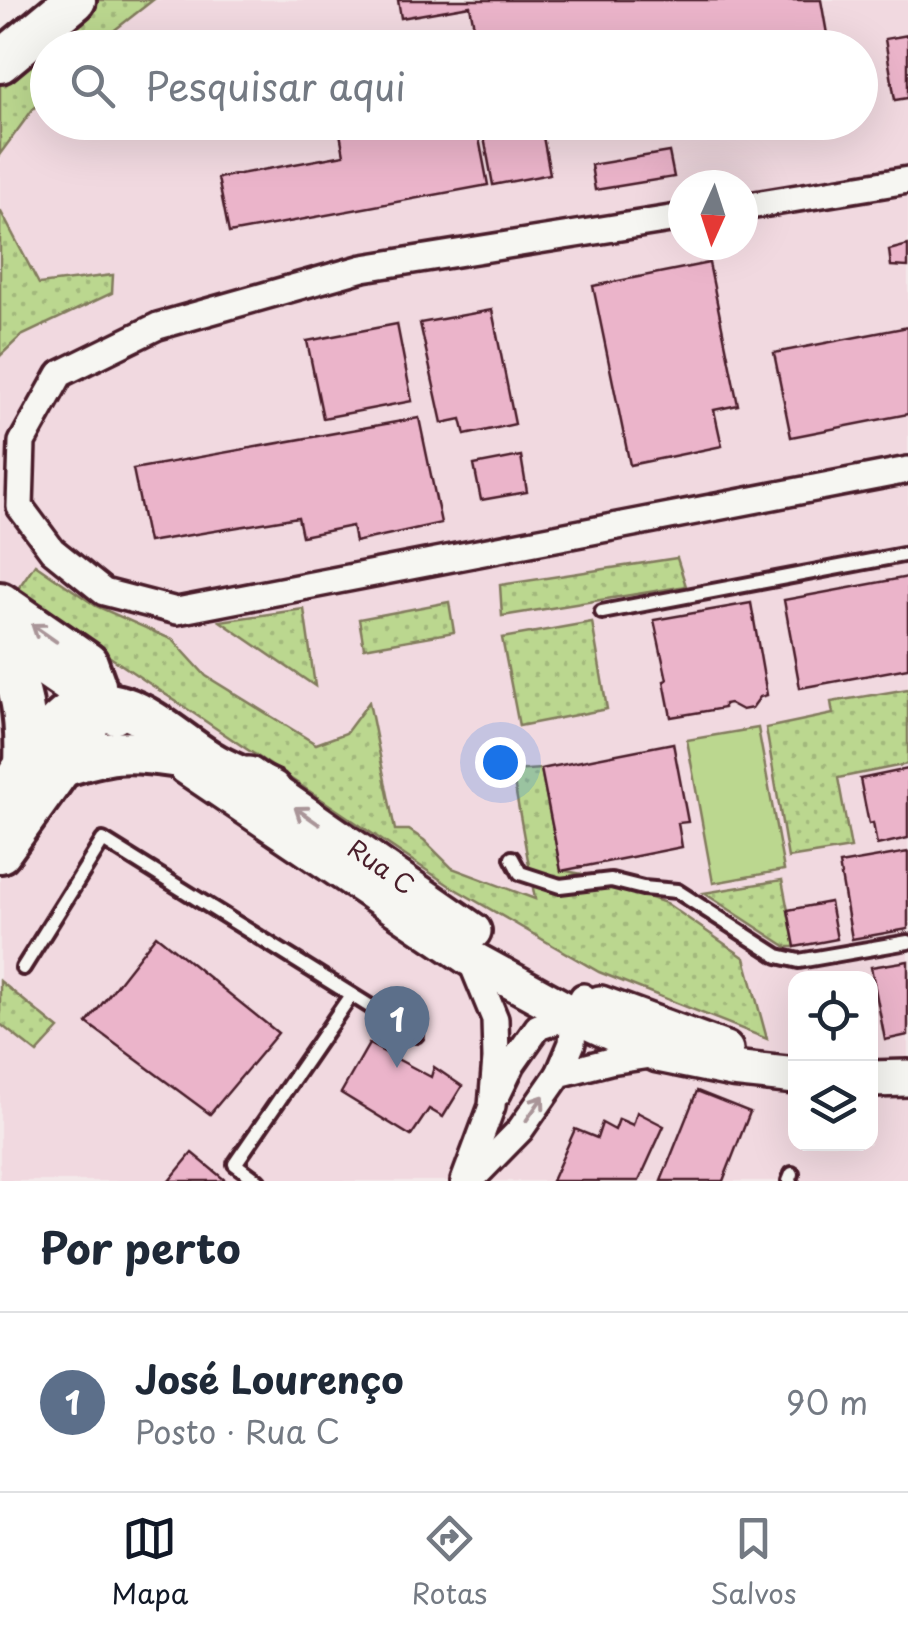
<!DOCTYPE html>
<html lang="pt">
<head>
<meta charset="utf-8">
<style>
  :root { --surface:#fff; --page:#f2f2f3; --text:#1f2937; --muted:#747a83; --line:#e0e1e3; --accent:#111827 }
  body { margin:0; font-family:"Playpen Sans",sans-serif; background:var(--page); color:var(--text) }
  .controls { position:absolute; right:30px; bottom:30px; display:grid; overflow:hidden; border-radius:20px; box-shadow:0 10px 40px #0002 }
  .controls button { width:90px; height:90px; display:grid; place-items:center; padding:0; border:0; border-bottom:2px solid var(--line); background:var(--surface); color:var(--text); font:50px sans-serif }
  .compass { position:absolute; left:668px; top:170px; width:90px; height:90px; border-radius:50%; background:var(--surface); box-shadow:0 10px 40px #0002; rotate:183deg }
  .you { position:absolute; left:500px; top:762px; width:35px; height:35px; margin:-25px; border:8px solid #fff; border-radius:50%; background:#1a73e8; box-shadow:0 0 0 15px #1a73e833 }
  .badge { display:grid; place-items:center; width:65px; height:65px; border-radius:50%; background:var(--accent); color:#fff; font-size:32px; font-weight:700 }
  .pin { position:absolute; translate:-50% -82px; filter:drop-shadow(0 2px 5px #0008) }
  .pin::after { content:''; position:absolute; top:52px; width:35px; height:30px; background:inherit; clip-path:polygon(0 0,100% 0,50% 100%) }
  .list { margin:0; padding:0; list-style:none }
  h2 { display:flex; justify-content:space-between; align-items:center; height:130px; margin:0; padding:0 40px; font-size:42px }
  h2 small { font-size:32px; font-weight:400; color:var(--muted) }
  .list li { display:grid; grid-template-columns:65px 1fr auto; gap:30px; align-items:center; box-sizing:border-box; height:180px; padding:0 40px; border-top:2px solid var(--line) }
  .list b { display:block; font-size:38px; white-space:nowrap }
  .list p { margin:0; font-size:32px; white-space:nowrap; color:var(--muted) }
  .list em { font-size:32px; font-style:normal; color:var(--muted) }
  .icon { flex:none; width:55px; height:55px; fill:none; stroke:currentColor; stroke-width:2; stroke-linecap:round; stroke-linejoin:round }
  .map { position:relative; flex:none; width:908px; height:1181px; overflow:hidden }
  .search { position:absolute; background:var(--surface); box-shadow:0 10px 40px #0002; left:30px; right:30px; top:30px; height:110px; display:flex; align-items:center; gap:25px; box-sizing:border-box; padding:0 35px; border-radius:55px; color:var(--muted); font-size:38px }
  .sheet { height:310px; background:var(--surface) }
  nav { display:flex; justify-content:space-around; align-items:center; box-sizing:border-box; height:140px; border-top:2px solid var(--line); background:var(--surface); font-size:28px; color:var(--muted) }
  nav a { display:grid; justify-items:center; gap:5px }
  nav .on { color:var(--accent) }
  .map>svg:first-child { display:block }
</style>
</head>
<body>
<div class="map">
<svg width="908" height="1181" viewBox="0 0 908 1181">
  <defs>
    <pattern id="grass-dots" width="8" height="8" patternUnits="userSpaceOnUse" patternTransform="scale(2.5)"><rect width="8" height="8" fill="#bbd78f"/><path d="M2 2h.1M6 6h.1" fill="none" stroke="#a2b87c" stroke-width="1.8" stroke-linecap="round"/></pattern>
  </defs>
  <rect width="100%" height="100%" fill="#f4e9ea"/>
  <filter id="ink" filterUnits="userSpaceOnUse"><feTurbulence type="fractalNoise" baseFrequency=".01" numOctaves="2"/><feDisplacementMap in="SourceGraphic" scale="20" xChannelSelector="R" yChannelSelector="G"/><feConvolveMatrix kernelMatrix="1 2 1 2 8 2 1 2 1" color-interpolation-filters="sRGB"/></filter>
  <g filter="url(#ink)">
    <path fill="#f1d9e0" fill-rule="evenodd" d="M 135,0 L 908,0 L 908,1181 L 0,1181 L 0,117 L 47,60 L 48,122 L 860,122 L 860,48 L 65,47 ZM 683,185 L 743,185 L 743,245 L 683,245 ZM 796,978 L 870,978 L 870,1144 L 796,1144 Z"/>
    <g fill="url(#grass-dots)" stroke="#827b5d" stroke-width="2.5">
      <polygon points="96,0 153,0 93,47 48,48 47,90 0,154 0,83"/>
      <polygon points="0,210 39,284 113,275 112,293 21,336 0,356"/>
      <polygon points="677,558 686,586 502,616 500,585"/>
      <polygon points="35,564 96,606 173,640 206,676 316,744 346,733 369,702 395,830 409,830 424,840 452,868 535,899 512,771 541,769 561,870 582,874 666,903 745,958 767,1039 599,972 450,886 15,593"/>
      <polygon points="449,602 454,632 364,648 359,619"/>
      <polygon points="304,609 315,686 220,621"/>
      <polygon points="592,622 607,709 519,726 502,638"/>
      <polygon points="908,689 908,764 838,778 851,848 788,858 766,728 833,714 831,702"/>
      <polygon points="782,880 795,947 787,947 704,893"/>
      <polygon points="0,981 59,1029 37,1053 0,1024"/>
    </g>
    <polygon fill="#bbd78f" stroke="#827b5d" stroke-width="2.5" points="758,728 784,870 713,883 687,740"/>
    <g fill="#ebb4ca" stroke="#4a1f2b" stroke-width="2.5">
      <polygon points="398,0 821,0 827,34 754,48 478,48 470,6 401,18"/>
      <polygon points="908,35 908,98 895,100 885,39"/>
      <polygon points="338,122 557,122 541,126 550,174 493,185 483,132 478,133 488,185 229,233 218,178 344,155"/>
      <polygon points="669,152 674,177 595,190 591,165"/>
      <polygon points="908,245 908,267 891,266 889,250"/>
      <polygon points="709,263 738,405 714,410 722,446 630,465 593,286"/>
      <polygon points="492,310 515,424 465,435 461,419 442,423 420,323"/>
      <polygon points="397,324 412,401 323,418 307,341"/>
      <polygon points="908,327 908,414 791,437 774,353"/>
      <polygon points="419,418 441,523 355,542 352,526 302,536 298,517 148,542 133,469"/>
      <polygon points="521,456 527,492 481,500 474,465"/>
      <polygon points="908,577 908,668 800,688 784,600"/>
      <polygon points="751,603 767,695 760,697 752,708 742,710 729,703 724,704 724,708 671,717 664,681 667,680 654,620"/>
      <polygon points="673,743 688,822 678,823 682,847 561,871 541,769"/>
      <polygon points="908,769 908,838 877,845 873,823 869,824 860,779"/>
      <polygon points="908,852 908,929 852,939 839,864"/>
      <polygon points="830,902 837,939 795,947 788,910"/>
      <polygon points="156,935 278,1033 210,1114 87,1023"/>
      <polygon points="908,961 908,1035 885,1040 871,967"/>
      <polygon points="369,1044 431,1077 434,1067 462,1086 443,1117 429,1109 411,1136 341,1093"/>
      <polygon points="697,1091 750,1112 723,1181 661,1181"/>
      <polygon points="637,1112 664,1126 639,1181 552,1181 575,1129 597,1138 602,1123 615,1130 619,1119 633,1125"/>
      <polygon points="192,1153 226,1181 169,1181"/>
    </g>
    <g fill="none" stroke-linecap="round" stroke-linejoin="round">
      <defs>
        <g id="lane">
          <polyline points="602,612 908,554"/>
          <polyline points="512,858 520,873 560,886 611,880 643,888 677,891 778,956 799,961 908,942"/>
          <polyline points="23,968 103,840 416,1035"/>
          <polyline points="258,1181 235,1164 351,995"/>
          <polyline points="789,1181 792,1174"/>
        </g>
        <g id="street">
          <polyline points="743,207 908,180"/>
          <polyline points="683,217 363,268 158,326 60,374 22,442 20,507 52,550 104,592 177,611 908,470"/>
          <polyline points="559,1074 572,1043 574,1015 583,997"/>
          <polyline points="498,1093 512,1064 538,1027 574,1015"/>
          <polyline points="464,1181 492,1106 496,1059 495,1019 470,958"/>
          <polyline points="470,1181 520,1130 559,1074 610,1061 657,1054"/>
        </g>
        <g id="secondary">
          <polyline points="0,638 114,716"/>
          <polyline points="186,766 470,958 574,1015 658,1054 732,1069 796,1076"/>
          <polyline points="249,775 473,931"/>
          <polyline points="600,1004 725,1050"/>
          <polyline points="870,1079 908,1078"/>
        </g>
        <g id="primary">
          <polyline points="0,62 75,0"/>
          <polyline points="0,603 87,663 95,685 95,703 85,734 0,852"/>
          <path d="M 0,643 C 22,685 27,717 25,765"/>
          <path d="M 63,766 C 107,751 126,749 172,756"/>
          <path d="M 0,803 C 18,776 36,746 60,722 C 112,671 169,739 215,765 C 233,775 253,782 271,791"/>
        </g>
      </defs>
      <use href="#lane" stroke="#4a1f2b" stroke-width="20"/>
      <use href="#street" stroke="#4a1f2b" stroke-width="32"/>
      <use href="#secondary" stroke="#4a1f2b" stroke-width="42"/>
      <use href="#primary" stroke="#4a1f2b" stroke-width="48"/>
      <use href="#lane" stroke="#f6f6f2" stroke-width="12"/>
      <use href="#street" stroke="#f6f6f2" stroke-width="25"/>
      <use href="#secondary" stroke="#f6f6f2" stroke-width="35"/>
      <use href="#primary" stroke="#f6f6f2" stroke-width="40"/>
    </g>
    <defs><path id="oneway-shaft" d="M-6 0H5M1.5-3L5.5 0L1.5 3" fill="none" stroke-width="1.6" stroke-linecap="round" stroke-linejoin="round" transform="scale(2.5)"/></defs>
    <g stroke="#a99598">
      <use href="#oneway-shaft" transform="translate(44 633) rotate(-145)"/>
      <use href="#oneway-shaft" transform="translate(307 816) rotate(-145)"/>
      <use href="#oneway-shaft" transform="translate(535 1108) rotate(-55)"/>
    </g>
  </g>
  <g text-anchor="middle" stroke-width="9" stroke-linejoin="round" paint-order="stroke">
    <g font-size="25" fill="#4a1f2b" stroke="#f6f6f2">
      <text transform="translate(381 867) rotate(35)" y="9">Rua C</text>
    </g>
  </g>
</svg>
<div class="controls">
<button><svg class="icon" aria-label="locate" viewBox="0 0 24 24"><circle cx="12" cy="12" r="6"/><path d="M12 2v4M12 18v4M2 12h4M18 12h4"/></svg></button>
<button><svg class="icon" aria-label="layers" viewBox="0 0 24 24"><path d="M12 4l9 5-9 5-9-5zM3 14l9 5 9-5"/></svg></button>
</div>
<svg class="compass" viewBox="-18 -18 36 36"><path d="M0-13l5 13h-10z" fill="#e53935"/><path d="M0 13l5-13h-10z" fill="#747a83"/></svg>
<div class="you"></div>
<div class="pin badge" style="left:397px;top:1068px;background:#5c6f8a">1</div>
<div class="search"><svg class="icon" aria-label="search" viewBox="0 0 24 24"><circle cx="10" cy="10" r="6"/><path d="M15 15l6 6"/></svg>Pesquisar aqui</div>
</div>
<section class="sheet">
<h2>Por perto<small></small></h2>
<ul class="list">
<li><span class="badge" style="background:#5c6f8a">1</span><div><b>José Lourenço</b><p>Posto · Rua C</p></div><em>90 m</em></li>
</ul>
</section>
<nav>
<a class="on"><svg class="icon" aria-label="map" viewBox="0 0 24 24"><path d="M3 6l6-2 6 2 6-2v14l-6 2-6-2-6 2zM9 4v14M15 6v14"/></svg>Mapa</a>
<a><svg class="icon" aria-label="directions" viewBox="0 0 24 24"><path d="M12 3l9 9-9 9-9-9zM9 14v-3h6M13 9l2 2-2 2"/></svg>Rotas</a>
<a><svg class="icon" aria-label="saved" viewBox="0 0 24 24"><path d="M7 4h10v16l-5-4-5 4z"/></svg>Salvos</a>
</nav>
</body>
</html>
